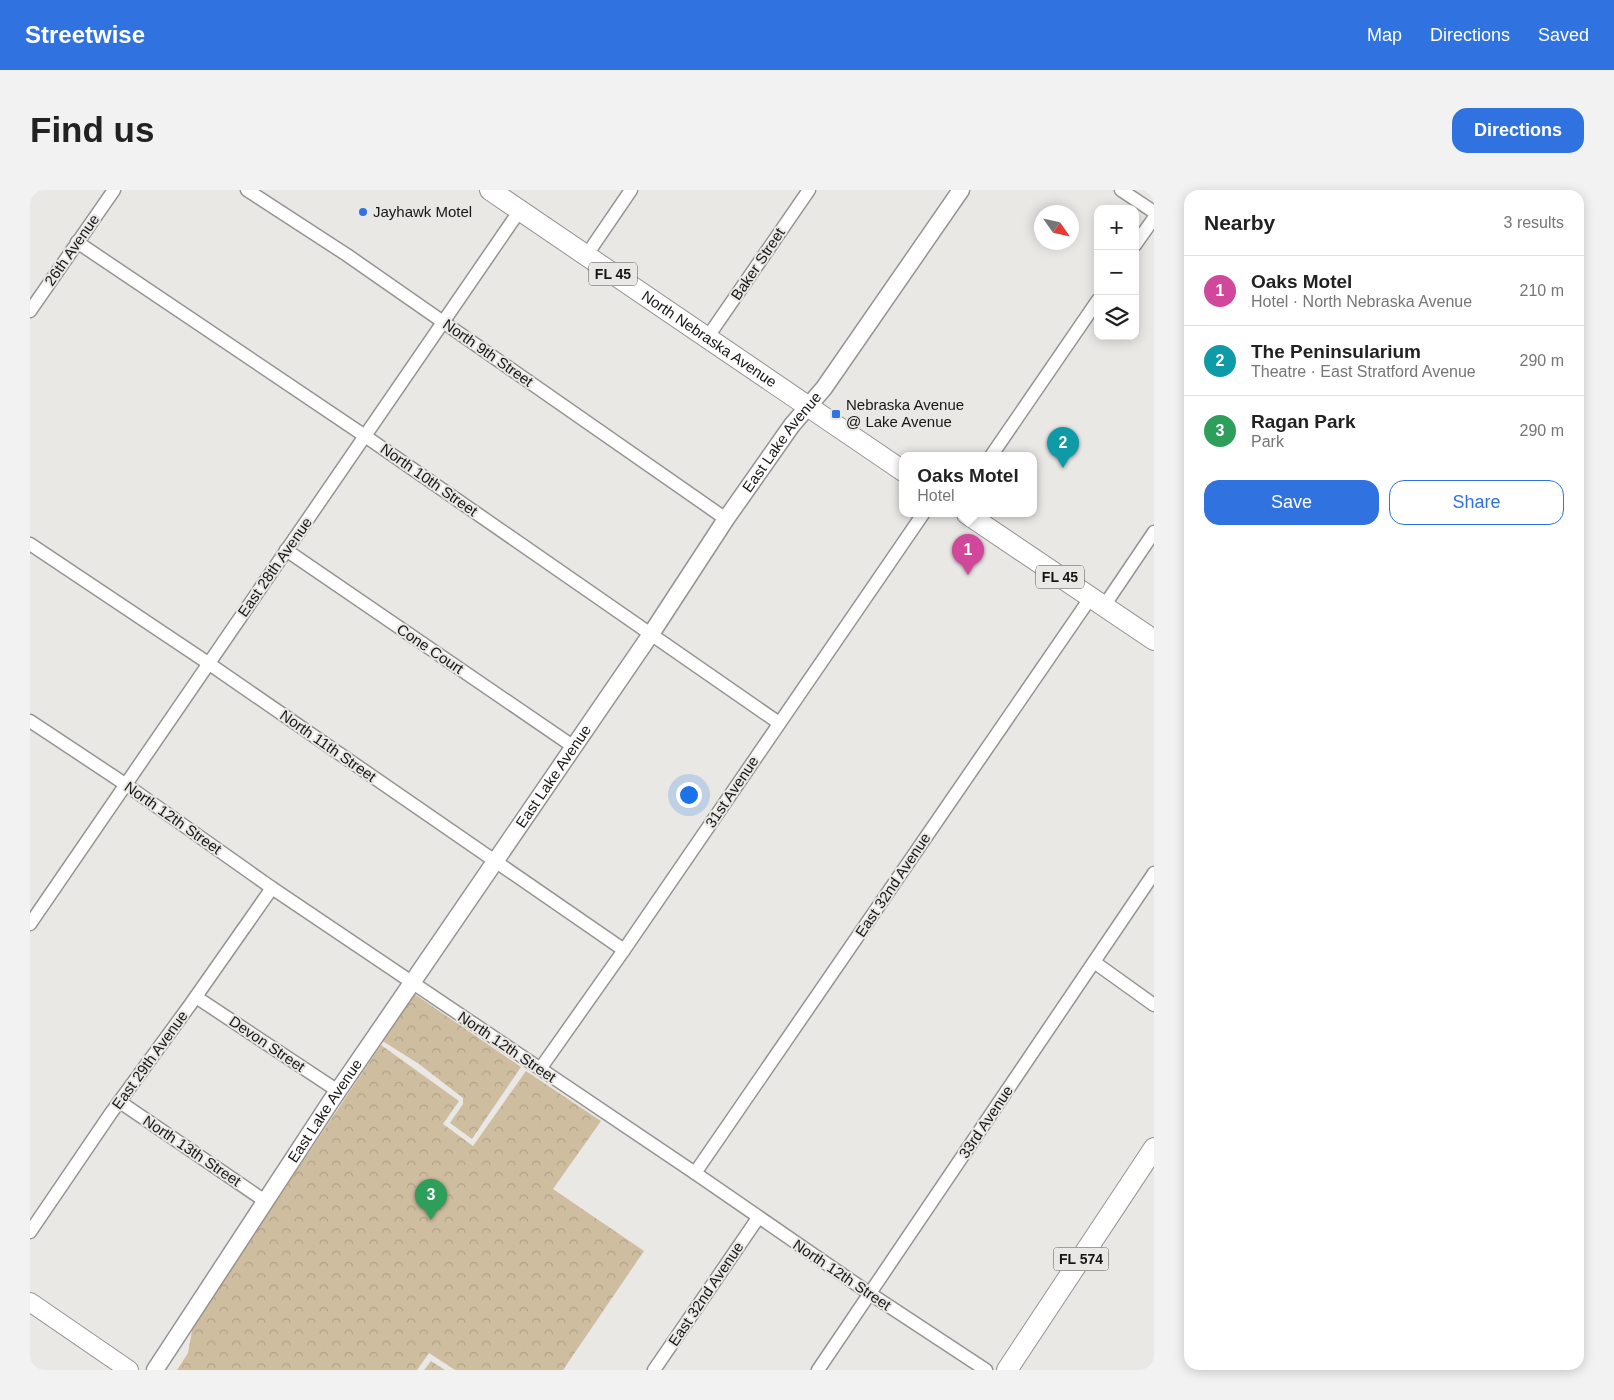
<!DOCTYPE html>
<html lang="en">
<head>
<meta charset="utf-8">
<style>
  :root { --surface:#fff; --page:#f2f2f2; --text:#222; --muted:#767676; --line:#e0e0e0; --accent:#3073e0 }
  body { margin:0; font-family:Helvetica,sans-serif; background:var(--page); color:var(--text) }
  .controls { position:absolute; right:15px; top:15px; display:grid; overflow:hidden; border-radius:10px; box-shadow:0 2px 12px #0003 }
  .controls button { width:45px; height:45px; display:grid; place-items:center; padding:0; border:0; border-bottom:1px solid var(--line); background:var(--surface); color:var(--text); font:25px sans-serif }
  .compass { position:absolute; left:1004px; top:15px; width:45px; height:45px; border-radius:50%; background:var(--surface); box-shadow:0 2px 12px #0003; rotate:124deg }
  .you { position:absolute; left:658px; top:604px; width:18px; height:18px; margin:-12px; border:4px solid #fff; border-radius:50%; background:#1a73e8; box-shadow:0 0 0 8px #1a73e833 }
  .badge { display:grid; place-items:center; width:32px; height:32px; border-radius:50%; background:var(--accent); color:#fff; font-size:16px; font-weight:700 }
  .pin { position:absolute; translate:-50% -41px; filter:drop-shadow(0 1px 2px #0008) }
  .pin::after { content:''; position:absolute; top:26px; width:18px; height:15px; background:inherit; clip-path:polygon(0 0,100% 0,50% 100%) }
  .popup { position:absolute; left:869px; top:262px; width:138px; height:65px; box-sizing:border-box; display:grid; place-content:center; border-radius:10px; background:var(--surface); filter:drop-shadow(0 1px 4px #0005); font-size:16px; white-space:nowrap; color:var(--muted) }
  .popup b { font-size:19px; color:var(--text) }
  .popup::after { content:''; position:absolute; left:50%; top:100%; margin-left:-10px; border:10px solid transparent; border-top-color:var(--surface) }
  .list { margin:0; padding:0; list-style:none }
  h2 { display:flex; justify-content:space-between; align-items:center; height:65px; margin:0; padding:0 20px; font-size:21px }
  h2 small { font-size:16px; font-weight:400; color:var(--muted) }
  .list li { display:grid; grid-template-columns:32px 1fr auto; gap:15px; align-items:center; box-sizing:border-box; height:70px; padding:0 20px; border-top:1px solid var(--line) }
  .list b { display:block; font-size:19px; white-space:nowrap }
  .list p { margin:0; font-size:16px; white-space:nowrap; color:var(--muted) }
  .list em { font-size:16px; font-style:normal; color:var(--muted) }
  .actions { display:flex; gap:10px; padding:15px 20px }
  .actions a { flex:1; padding:11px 0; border:1px solid var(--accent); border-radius:15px; text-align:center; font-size:18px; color:var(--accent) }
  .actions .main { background:var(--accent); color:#fff }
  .icon { flex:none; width:28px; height:28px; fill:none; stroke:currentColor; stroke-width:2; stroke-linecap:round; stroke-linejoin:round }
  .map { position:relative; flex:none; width:1124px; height:1180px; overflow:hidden; border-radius:15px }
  header { display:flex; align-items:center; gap:30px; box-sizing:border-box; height:70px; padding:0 25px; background:var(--accent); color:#fff }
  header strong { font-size:24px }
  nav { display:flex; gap:28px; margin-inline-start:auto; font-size:18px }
  .intro { display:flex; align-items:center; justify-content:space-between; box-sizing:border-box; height:120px; padding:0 30px }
  h1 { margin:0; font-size:35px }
  .button { padding:12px 22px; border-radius:15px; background:var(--accent); color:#fff; font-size:18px; font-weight:700 }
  main { display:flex; gap:30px; padding:0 30px }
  aside { flex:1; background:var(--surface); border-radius:15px; box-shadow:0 2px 12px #0003 }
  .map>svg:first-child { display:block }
</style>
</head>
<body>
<header>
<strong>Streetwise</strong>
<nav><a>Map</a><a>Directions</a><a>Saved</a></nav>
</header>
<div class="intro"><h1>Find us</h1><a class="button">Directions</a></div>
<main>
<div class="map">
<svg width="1124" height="1180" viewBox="0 0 1124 1180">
  <defs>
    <pattern id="park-crowns" width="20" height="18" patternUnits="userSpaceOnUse" patternTransform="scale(1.25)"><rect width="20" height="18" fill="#cfbda0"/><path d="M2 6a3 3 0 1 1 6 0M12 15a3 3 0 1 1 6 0" fill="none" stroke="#b1a289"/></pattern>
  </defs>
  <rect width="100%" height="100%" fill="#e9e8e5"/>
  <g fill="url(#park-crowns)">
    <polygon points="383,803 491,877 442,949 420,933 433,914 433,908 389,874 351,850"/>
    <polygon points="351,855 429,911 413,934 443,956 496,881 571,931 523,999 614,1061 533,1180 425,1180 399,1163 387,1180 147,1180 158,1163 163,1135"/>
    <polygon points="401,1171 415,1180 394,1180"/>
  </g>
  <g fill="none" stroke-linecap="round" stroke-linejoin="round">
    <defs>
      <g id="minor">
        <polyline points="217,0 317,65 696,329"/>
        <polyline points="1091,0 1124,22"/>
        <polyline points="47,52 335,246 749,533"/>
        <polyline points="1105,55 1124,28"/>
        <polyline points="556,66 601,0"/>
        <polyline points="0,121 84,0"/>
        <polyline points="677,148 779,0"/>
        <polyline points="961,266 1068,110"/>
        <polyline points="0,354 178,473 594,760"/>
        <polyline points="256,360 544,557"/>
        <polyline points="1074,416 1124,342"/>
        <polyline points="0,531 95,594 242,698 665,983 839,1103 956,1180"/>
        <polyline points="0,734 490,20"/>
        <polyline points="1064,772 1124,815"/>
        <polyline points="166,807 308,901"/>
        <polyline points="510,879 594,760 893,324"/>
        <polyline points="90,912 235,1011"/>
        <polyline points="665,983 1061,407"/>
        <polyline points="0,1042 81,923 160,815 242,698"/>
        <polyline points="624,1180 728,1028"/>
        <polyline points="788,1180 1124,683"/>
      </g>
      <g id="tertiary">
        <path id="s1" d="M 125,1180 L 301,911 L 621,444 L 696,329 L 762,235 L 794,198 L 931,0"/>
      </g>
      <polyline id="secondary" points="0,1112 99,1180"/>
      <g id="primary">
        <path id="s2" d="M 460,0 L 873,281"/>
        <polyline points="937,324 1124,450"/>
        <polyline points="977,1180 1124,958"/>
      </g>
    </defs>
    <use href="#minor" stroke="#969492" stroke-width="15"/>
    <use href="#tertiary" stroke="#969492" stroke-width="19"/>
    <use href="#secondary" stroke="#969492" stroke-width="20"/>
    <use href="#primary" stroke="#969492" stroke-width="22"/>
    <use href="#minor" stroke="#fff" stroke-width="12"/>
    <use href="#tertiary" stroke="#fff" stroke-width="16"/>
    <use href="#secondary" stroke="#fff" stroke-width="18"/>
    <use href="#primary" stroke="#fff" stroke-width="20"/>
  </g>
  <g fill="#3073e0" stroke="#e9e8e5" stroke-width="2">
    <circle cx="333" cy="22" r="5"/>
    <rect x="801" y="219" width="10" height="10" rx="2.5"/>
  </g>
  <g text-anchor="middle" stroke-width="4" stroke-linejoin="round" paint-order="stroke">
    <g fill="#e9e8e5" stroke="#565553" stroke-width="1">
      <rect x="559" y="72.5" width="48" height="23" rx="4"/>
      <rect x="1006" y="375.5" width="48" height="23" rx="4"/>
      <rect x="1023.5" y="1057.5" width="55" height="23" rx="4"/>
    </g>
    <g font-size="14" font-weight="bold" fill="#171615">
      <text x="583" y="89">FL 45</text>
      <text x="1030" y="392">FL 45</text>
      <text x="1051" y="1074">FL 574</text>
    </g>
    <g font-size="15" fill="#171615" stroke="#e9e8e5" text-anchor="start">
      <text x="343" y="27">Jayhawk Motel</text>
      <text x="816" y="220">Nebraska Avenue<tspan x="816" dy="17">@ Lake Avenue</tspan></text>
    </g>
    <g font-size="15" fill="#171615" stroke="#e9e8e5">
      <text transform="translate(42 60) rotate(-55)" y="5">26th Avenue</text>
      <text transform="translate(728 74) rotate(-56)" y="5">Baker Street</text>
      <text dy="5" stroke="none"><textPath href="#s2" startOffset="265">North Nebraska Avenue</textPath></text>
      <text transform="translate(458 163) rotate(35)" y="5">North 9th Street</text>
      <text dy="5" stroke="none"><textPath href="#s1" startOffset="1120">East Lake Avenue</textPath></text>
      <text transform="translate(399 290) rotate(35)" y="5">North 10th Street</text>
      <text transform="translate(245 377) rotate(-55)" y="5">East 28th Avenue</text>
      <text transform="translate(400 459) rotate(34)" y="5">Cone Court</text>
      <text transform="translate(298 556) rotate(35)" y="5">North 11th Street</text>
      <text dy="5" stroke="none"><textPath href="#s1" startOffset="715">East Lake Avenue</textPath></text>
      <text transform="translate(702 602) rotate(-56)" y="5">31st Avenue</text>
      <text transform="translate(143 628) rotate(35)" y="5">North 12th Street</text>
      <text transform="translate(863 695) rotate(-56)" y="5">East 32nd Avenue</text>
      <text transform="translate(237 854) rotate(34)" y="5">Devon Street</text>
      <text transform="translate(477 857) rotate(34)" y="5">North 12th Street</text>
      <text transform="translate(120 870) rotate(-54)" y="5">East 29th Avenue</text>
      <text dy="5" stroke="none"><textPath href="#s1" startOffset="310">East Lake Avenue</textPath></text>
      <text transform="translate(956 932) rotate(-56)" y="5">33rd Avenue</text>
      <text transform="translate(162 961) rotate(34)" y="5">North 13th Street</text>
      <text transform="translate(812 1085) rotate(34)" y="5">North 12th Street</text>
      <text transform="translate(676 1104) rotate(-56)" y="5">East 32nd Avenue</text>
    </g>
  </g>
</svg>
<div class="controls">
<button>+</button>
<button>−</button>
<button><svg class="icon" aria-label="layers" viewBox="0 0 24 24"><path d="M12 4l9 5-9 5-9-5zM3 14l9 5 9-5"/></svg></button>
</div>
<svg class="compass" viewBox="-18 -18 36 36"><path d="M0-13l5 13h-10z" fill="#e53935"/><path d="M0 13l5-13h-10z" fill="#767676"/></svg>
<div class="you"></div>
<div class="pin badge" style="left:938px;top:385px;background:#d1479c">1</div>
<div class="popup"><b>Oaks Motel</b>Hotel</div>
<div class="pin badge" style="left:1033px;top:278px;background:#0f9aa8">2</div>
<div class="pin badge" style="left:401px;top:1030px;background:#2e9e5b">3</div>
</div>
<aside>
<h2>Nearby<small>3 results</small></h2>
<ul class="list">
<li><span class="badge" style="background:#d1479c">1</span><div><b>Oaks Motel</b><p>Hotel · North Nebraska Avenue</p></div><em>210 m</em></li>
<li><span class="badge" style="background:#0f9aa8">2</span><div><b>The Peninsularium</b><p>Theatre · East Stratford Avenue</p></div><em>290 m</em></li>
<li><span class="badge" style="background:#2e9e5b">3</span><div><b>Ragan Park</b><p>Park</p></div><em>290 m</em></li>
</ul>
<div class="actions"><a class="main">Save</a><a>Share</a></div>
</aside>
</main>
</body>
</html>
